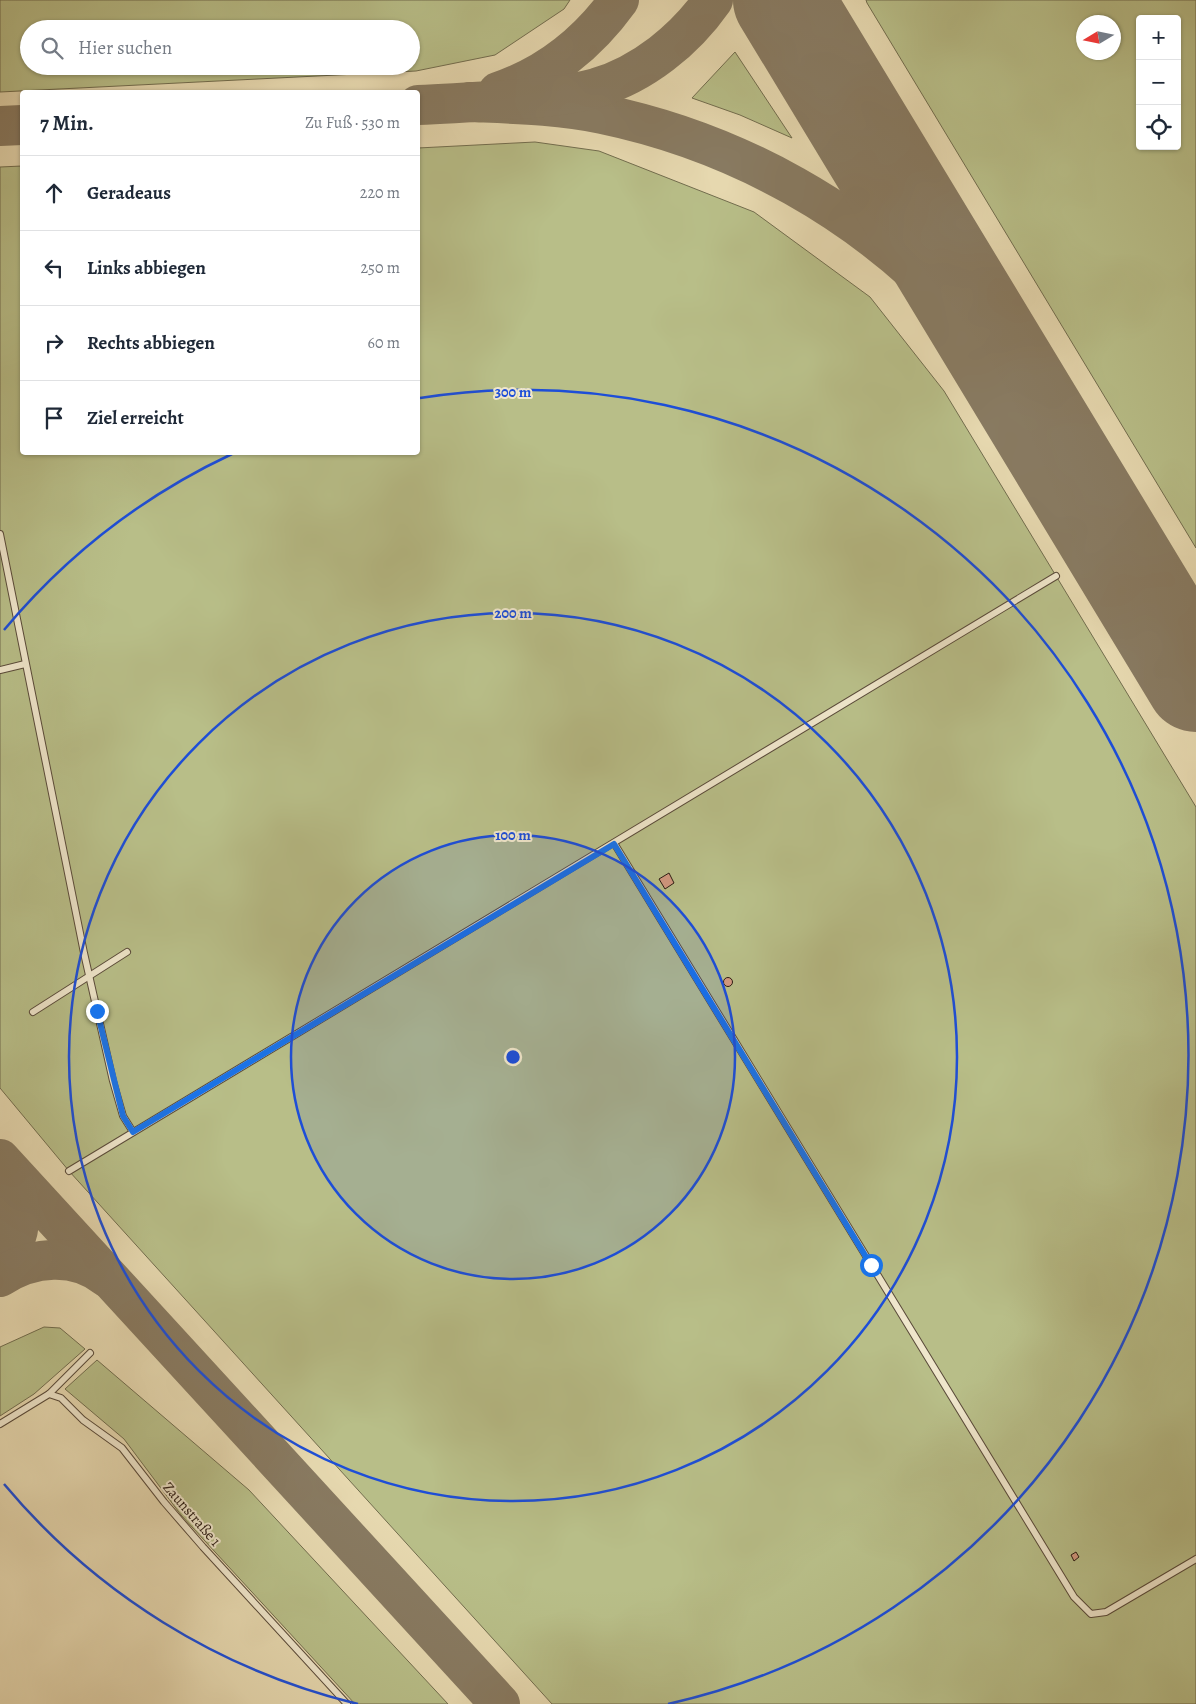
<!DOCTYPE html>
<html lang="de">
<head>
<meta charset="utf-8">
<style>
  :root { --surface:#fff; --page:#f6f6f7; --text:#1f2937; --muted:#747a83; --line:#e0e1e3 }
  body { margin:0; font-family:Alegreya,serif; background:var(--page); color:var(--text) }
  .controls { position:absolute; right:15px; top:15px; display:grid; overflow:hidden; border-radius:5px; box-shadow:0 1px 4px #0004 }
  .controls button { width:45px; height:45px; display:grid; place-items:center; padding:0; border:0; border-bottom:1px solid var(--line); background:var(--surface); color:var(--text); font:25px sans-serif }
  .compass { position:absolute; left:1076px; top:15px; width:45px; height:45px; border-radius:50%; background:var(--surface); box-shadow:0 1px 4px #0004; rotate:260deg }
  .stop { position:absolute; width:15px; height:15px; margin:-11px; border:4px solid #1a73e8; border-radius:50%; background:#fff }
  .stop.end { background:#1a73e8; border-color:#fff; box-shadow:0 1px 5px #0008 }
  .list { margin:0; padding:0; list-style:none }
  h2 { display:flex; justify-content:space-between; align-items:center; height:65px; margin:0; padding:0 20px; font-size:21px }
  h2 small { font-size:16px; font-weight:400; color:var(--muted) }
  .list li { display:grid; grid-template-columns:32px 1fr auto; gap:15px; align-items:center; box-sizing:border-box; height:75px; padding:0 20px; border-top:1px solid var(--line) }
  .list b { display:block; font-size:19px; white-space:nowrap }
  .list em { font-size:16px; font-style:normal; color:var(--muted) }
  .icon { flex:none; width:28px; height:28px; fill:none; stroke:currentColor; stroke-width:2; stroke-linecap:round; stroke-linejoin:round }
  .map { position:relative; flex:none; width:1196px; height:1704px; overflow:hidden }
  .search { position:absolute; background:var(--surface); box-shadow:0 1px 4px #0004; left:20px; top:20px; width:400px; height:55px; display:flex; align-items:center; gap:12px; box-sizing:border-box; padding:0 18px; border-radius:28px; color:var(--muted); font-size:19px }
  .panel { position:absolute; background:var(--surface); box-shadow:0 1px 4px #0004; left:20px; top:90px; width:400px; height:365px; border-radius:5px }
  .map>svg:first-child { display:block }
</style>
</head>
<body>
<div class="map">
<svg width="1196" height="1704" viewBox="0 0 1196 1704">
  <rect width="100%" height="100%" fill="#e6d8af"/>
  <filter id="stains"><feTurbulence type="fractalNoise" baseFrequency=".004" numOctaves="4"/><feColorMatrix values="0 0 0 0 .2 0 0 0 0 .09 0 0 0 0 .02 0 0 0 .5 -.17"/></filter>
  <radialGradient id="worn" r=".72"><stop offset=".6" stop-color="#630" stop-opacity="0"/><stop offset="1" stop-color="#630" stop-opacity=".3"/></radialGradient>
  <g fill="#b8be88" stroke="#726d4e" fill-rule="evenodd">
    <path d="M 0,0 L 570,0 L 564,9 L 495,55 L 416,71 L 0,92 ZM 29,29 L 411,29 L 411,66 L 29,66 Z"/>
    <path d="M 866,0 L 1196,0 L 1196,548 L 867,3 ZM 1140,19 L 1177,19 L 1177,146 L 1140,146 ZM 1084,22 L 1114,22 L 1114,52 L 1084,52 Z"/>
    <polygon points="735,52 792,138 740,115 692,98"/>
    <polygon points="535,142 599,151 754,212 870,297 944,391 1196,807 1196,1704 552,1704 69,1171 0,1088 0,167 22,166 22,452 418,452 418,148"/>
    <polygon points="44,1327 60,1328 85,1349 34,1394 0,1416 0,1347"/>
    <polygon points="97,1360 249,1490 448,1704 355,1704 181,1515 124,1439 65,1389"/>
  </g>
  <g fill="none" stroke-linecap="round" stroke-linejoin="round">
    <g stroke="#887a61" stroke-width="40">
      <polyline points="813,0 829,45 868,134 904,200"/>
      <path d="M 498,92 C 548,75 588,43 619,0"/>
      <path d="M 470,102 C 515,104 559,105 602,114 C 737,142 862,212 956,313 C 977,336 996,362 1017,386"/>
      <path d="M 418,105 C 447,104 476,102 505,100 C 536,98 566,96 596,88 C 643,74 685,40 713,0"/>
      <polyline points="0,126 22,125"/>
      <polyline points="0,1159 500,1704"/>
      <path d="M 0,1272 C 22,1236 27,1207 7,1169"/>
      <path d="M 0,1277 C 32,1256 75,1252 106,1277"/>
    </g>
    <polyline stroke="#887a61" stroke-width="100" points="783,0 1196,682"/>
  </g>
  <g fill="#d29880" stroke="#2b1c13">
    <polygon points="669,873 674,883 665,889 659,879"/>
    <circle cx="728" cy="982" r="4.5"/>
    <polygon points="1076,1552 1079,1557 1074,1561 1071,1555"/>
  </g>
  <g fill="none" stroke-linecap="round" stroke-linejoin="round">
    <defs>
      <g id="service">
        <polyline points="0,534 84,953 113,1081 123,1116 133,1132"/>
        <polyline points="0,670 25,664"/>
        <polyline points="614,843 1074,1597 1091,1614 1106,1612 1196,1559"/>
        <polyline points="33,1012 127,952"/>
        <polyline points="69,1171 1056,576"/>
        <polyline points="49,1394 90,1353"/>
        <polyline points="0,1424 49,1394 61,1398 83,1420 122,1448 164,1502 203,1547 347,1704"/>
      </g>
    </defs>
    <use href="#service" stroke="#5a4b3a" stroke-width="8"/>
    <use href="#service" stroke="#efe6cb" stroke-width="6"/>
  </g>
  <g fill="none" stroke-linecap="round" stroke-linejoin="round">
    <polyline stroke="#1a73e8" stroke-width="6" points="97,1011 123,1116 133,1132 614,844 871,1265"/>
  </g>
  <circle cx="513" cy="1057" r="222" fill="#1d4ed8" fill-opacity=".12"/>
  <g fill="none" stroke="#1d4ed8" stroke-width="2.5">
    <circle cx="513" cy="1057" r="222"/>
    <circle cx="513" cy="1057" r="444"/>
    <path d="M358 1704A665 665 0 0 1 4 1484M4 630A665 665 0 0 1 232 454M420 398A665 665 0 0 1 668 1704"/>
  </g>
  <g text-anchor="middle" stroke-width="4" stroke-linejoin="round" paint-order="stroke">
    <g font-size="15" fill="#2b1c13" stroke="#efe6cb">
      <text transform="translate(192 1514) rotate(49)" y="5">Zaunstraße 1</text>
    </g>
  </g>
  <circle cx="513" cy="1057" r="8" fill="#1d4ed8" stroke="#efe6cb" stroke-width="2.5"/>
  <g font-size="15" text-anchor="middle" font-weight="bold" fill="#1d4ed8" stroke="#efe6cb" stroke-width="4" stroke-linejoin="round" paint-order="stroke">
    <text x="513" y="397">300 m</text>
    <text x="513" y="618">200 m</text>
    <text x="513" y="840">100 m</text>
  </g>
  <rect width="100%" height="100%" filter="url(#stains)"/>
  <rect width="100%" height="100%" fill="url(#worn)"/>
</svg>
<div class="controls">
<button>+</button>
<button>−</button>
<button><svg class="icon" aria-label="locate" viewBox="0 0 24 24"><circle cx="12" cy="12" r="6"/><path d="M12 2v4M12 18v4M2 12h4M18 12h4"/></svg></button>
</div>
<svg class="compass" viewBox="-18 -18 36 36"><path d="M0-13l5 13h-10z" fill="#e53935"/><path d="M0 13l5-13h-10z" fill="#747a83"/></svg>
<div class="stop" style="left:871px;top:1265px"></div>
<div class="stop end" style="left:97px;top:1011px"></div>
<div class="search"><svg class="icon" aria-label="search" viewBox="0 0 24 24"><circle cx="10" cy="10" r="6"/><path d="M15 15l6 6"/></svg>Hier suchen</div>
<section class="panel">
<h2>7 Min.<small>Zu Fuß · 530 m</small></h2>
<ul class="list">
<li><svg class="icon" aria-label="ahead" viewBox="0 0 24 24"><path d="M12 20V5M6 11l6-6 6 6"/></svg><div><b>Geradeaus</b></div><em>220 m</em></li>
<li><svg class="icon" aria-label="left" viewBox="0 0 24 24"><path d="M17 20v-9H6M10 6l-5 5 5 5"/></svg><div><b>Links abbiegen</b></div><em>250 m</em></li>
<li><svg class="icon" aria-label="right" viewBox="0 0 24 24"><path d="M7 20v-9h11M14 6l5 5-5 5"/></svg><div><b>Rechts abbiegen</b></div><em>60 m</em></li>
<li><svg class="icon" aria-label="arrive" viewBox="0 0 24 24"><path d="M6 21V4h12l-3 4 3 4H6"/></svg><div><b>Ziel erreicht</b></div></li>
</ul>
</section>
</div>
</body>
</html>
